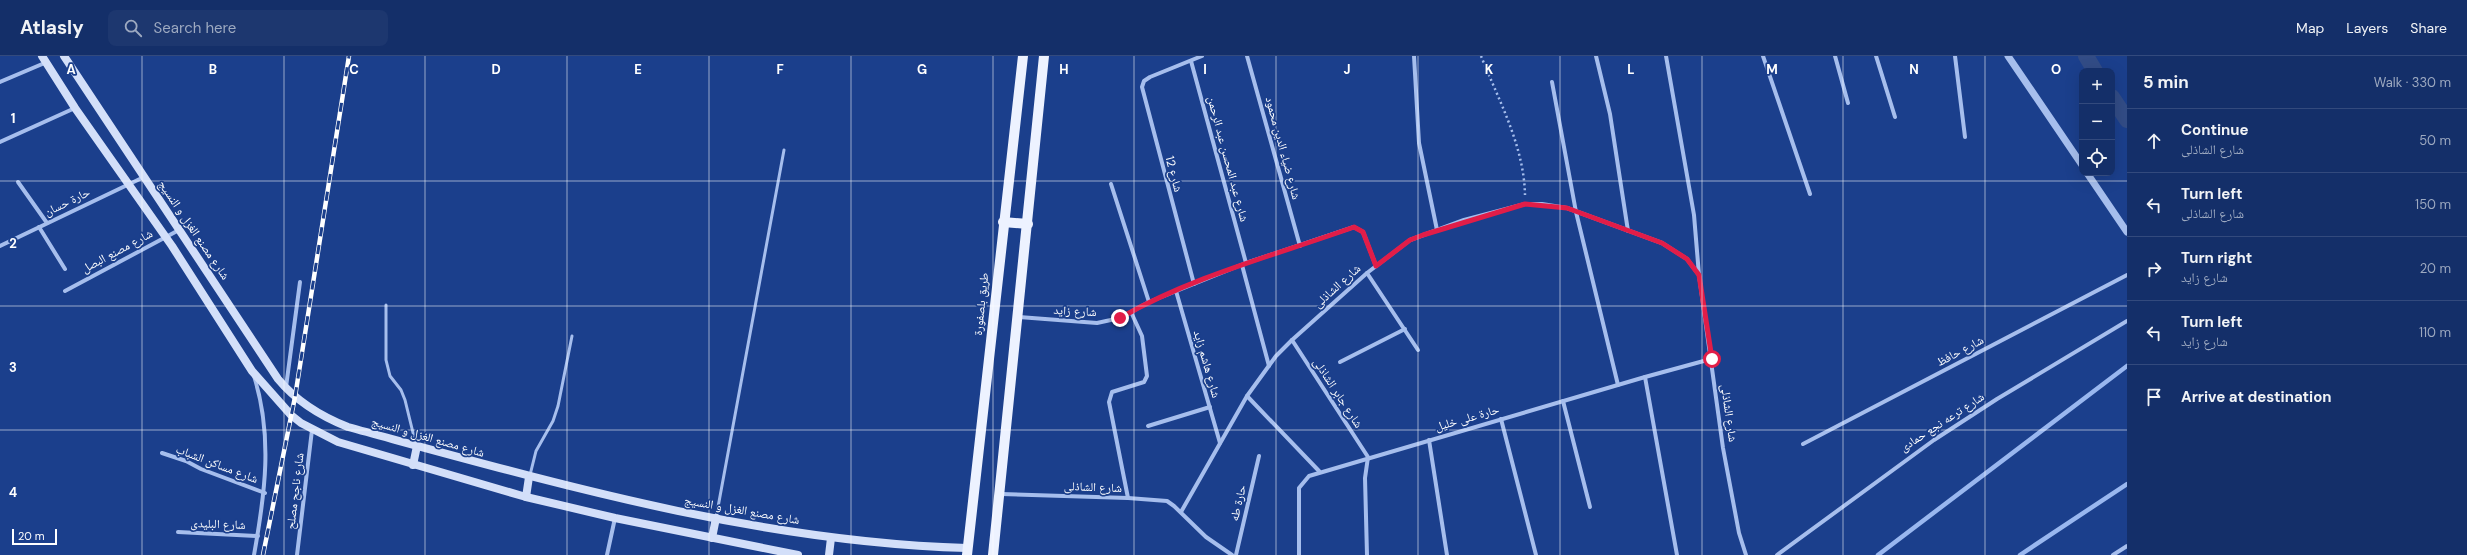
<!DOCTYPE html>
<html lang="en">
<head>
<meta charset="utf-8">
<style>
  :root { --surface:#142f69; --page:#1d376f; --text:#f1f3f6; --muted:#9da9c0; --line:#334a7d }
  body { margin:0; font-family:"DM Sans","Noto Naskh Arabic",sans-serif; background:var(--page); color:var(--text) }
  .controls { position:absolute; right:12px; top:12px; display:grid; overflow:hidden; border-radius:8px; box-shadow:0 4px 16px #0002 }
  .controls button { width:36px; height:36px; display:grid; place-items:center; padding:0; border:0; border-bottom:1px solid var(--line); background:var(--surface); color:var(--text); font:20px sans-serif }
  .scale { position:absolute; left:12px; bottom:10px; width:45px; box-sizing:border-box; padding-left:4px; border:2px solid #fff; border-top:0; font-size:11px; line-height:14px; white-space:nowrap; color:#fff; -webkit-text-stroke:3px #1b3f8c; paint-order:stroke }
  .stop { position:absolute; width:12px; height:12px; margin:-9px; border:3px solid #e11d48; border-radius:50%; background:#fff }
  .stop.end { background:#e11d48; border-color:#fff; box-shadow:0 1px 4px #0008 }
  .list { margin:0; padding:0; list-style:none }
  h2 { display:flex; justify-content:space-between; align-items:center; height:52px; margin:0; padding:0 16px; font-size:17px }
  h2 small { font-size:13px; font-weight:400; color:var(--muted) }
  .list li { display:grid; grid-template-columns:26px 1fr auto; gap:12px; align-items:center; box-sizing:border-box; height:64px; padding:0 16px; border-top:1px solid var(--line) }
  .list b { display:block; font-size:15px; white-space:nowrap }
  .list p { margin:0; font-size:13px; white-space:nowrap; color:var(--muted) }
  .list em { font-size:13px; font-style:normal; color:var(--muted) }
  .icon { flex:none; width:22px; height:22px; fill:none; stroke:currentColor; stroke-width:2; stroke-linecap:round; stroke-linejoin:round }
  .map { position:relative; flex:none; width:2127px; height:499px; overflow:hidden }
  header { display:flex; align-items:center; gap:24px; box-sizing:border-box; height:56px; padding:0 20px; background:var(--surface); border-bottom:1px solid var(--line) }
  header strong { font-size:19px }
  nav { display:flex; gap:22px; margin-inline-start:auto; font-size:14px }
  .search { width:280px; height:36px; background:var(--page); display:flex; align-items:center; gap:10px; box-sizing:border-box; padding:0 14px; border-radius:8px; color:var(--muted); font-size:15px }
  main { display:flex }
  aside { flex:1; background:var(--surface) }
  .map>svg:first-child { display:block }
</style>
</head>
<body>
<header>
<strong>Atlasly</strong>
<div class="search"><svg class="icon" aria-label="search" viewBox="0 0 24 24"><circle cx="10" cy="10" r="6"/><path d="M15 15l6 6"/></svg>Search here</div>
<nav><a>Map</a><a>Layers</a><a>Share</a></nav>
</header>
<main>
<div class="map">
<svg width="2127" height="499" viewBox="0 0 2127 499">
  <rect width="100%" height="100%" fill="#1b3f8c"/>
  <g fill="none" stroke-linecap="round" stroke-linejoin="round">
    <g stroke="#99b7ef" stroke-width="4.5">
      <polyline points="1878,499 2127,310"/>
      <polyline points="2020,499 2127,428"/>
    </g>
    <g stroke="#324c86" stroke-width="16">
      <polyline points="2086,0 2095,15"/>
      <polyline points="2112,41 2127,64"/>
    </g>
    <path stroke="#a6beed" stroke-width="2.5" stroke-dasharray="2 3" stroke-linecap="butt" d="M 1481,0 C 1499,45 1524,90 1525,139"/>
    <g stroke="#a6beed" stroke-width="3">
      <polyline points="386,249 386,304 390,320 401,334 405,344 416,389"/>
      <polyline points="530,419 536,395 553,365 558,350 572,280"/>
      <polyline points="716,462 784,94"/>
    </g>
    <g stroke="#a6beed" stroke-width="4">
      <polyline points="1247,0 1300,190"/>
      <polyline points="1414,0 1419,87 1437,174"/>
      <polyline points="1596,0 1610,58 1628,175"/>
      <polyline points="1666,0 1694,159 1699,219"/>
      <polyline points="1763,0 1810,138"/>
      <polyline points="1835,0 1848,47"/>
      <polyline points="1876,0 1895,61"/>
      <polyline points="1955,0 1965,81"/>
      <polyline points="1191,5 1246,207"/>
      <polyline points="0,26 47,6"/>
      <polyline points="1552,26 1576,156 1618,329"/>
      <polyline points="0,86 75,52"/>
      <polyline points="18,126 47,167"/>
      <polyline points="1111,128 1149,246"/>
      <polyline points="39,171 65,213"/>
      <polyline points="0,190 144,121"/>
      <polyline points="1242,209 1269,310"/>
      <polyline points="1367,217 1418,294"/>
      <polyline points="1194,228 1142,31 1144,25 1150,21 1202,0"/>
      <polyline points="65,235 179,174"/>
      <polyline points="1176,235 1220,387"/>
      <polyline points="1019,261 1097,267 1120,262 1149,246 1246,207 1354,171 1363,176 1376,210"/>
      <polyline points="1292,284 1368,401 1365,422 1367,499"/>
      <polyline points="1340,306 1405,273"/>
      <path d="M 254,320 C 273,380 265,438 254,499"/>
      <polyline points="1645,321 1677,499"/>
      <polyline points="286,331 300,226"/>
      <polyline points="1247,340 1319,415"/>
      <polyline points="1563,345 1590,451"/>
      <polyline points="1501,363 1536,499"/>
      <polyline points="1148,370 1210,351"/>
      <polyline points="1429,384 1447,499"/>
      <polyline points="1803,388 2127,219"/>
      <polyline points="162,397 186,405 201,413 265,437"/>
      <polyline points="1001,438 1128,442 1167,445 1174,450 1206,481 1232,499"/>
      <polyline points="1128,442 1109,346 1112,336 1144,326 1147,320 1142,280 1131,256"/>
      <polyline points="1181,456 1247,340 1276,300 1292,284 1367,217 1410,184 1464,164 1525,148 1542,148 1567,152 1662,187 1687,203 1699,219 1723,392 1739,477 1746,499"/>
      <polyline points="178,476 258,480"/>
      <polyline points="297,499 312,374"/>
      <polyline points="607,499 615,462"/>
      <polyline points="1236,499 1259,400"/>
      <polyline points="1299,499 1299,432 1309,420 1645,321 1711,303"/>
      <polyline points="1777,499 1934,384 1997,343 2127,265"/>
      <polyline points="2113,499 2127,490"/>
    </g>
    <g stroke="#a6beed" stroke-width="7">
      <polyline points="2008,0 2082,109"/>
      <polyline points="2087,117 2127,176"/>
    </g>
    <g stroke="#d3dff9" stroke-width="8">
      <polyline points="42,0 75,52 172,190 252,315 291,359 301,367 338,386 526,441 615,462 798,499"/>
      <path d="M 64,0 L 278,323 C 297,346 320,360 348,371 C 551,426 756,486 967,492"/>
      <polyline points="413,409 417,390"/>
      <polyline points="526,441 529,421"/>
      <polyline points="712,482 716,462"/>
      <polyline points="829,499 831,482"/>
    </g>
    <g stroke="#edf2ff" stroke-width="10">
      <polyline points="1003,166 1028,168"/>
      <polyline points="967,499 1023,0"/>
      <polyline points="993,499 1044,0"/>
    </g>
    <defs>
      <polyline id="rail" points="263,499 295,341 349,0"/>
    </defs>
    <use href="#rail" stroke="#fff" stroke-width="4.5"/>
    <use href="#rail" stroke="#1b3f8c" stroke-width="3" stroke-dasharray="9" stroke-linecap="butt"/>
  </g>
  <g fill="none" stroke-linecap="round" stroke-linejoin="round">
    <path stroke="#e11d48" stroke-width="5" d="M 1120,262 C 1193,220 1276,199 1354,171 L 1363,176 L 1376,210 L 1410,184 L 1423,179 L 1525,148 L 1567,152 L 1662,187 L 1687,203 L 1699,219 L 1712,303"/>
  </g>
  <path fill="none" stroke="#fff" stroke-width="1" stroke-opacity="0.55" d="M 142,0 L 142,499M 284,0 L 284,499M 425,0 L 425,499M 567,0 L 567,499M 709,0 L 709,499M 851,0 L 851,499M 993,0 L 993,499M 1134,0 L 1134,499M 1276,0 L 1276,499M 1418,0 L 1418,499M 1560,0 L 1560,499M 1702,0 L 1702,499M 1843,0 L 1843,499M 1985,0 L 1985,499M 0,125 L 2127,125M 0,250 L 2127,250M 0,374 L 2127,374"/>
  <g text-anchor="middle" stroke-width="3.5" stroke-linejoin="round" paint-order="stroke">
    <g font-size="12" fill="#fff" stroke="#1b3f8c">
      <text transform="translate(1283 92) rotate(75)" y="4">شارع ضياء الدين محمود</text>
      <text transform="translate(1228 103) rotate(75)" y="4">شارع عبد المحسن عبد الرحمن</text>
      <text transform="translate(1174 118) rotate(75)" y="4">شارع 12</text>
      <text transform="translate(67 146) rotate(-26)" y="4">حارة حسان</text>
      <text transform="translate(194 174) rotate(56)" y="4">شارع مصنع الغزل و النسيج</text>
      <text transform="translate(117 195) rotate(-28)" y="4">شارع مصنع البصل</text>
      <text transform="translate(1337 230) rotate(-42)" y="4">شارع الشاذلى</text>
      <text transform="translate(981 248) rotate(-84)" y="4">طريق بلصفورة</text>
      <text transform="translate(1075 255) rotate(3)" y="4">شارع زايد</text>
      <text transform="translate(1960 295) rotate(-28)" y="4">شارع حافظ</text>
      <text transform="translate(1207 308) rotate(74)" y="4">شارع هاشم زايد</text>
      <text transform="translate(1338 337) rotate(57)" y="4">شارع جابر الشاذلى</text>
      <text transform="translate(1729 357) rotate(82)" y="4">شارع الشاذلى</text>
      <text transform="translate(1467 362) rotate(-16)" y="4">حارة على خليل</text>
      <text transform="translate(1942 366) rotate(-33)" y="4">شارع ترعه نجع حمادى</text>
      <text transform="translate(428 381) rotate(16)" y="4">شارع مصنع الغزل و النسيج</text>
      <text transform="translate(217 408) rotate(21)" y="4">شارع مساكن الشباب</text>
      <text transform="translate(1093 431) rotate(2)" y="4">شارع الشاذلى</text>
      <text transform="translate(295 435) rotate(-83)" y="4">شارع ناجح مصلح</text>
      <text transform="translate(1238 447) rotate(-77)" y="4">حارة طه</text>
      <text transform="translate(742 454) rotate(10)" y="4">شارع مصنع الغزل و النسيج</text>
      <text transform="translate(218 468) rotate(2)" y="4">شارع البليدى</text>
    </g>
  </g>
  <g font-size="13" text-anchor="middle" font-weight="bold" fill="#fff" stroke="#1b3f8c" stroke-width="3.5" stroke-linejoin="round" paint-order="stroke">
    <text x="71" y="18">A</text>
    <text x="213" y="18">B</text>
    <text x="354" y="18">C</text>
    <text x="496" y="18">D</text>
    <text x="638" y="18">E</text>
    <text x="780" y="18">F</text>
    <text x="922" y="18">G</text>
    <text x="1064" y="18">H</text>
    <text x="1205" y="18">I</text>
    <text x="1347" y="18">J</text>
    <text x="1489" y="18">K</text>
    <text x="1631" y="18">L</text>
    <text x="1772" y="18">M</text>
    <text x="1914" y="18">N</text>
    <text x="2056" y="18">O</text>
    <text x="13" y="67">1</text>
    <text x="13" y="192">2</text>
    <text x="13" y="316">3</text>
    <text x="13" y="441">4</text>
  </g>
</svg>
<div class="controls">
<button>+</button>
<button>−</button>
<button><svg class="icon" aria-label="locate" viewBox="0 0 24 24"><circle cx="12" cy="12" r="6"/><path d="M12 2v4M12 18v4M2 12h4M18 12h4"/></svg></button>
</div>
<div class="scale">20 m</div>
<div class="stop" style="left:1712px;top:303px"></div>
<div class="stop end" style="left:1120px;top:262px"></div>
</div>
<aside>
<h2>5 min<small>Walk · 330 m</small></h2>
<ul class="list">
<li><svg class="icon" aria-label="ahead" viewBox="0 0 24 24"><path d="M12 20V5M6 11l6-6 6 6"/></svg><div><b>Continue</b><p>شارع الشاذلى</p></div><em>50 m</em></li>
<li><svg class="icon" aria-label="left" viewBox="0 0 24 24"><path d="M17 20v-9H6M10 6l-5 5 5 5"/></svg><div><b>Turn left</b><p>شارع الشاذلى</p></div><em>150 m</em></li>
<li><svg class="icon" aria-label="right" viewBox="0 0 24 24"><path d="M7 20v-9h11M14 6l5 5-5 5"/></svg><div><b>Turn right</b><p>شارع زايد</p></div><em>20 m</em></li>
<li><svg class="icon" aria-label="left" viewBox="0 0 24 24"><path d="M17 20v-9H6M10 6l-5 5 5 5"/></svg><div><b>Turn left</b><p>شارع زايد</p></div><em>110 m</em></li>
<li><svg class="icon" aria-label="arrive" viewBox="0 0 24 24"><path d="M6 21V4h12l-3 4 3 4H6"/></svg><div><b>Arrive at destination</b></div></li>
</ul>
</aside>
</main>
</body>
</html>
